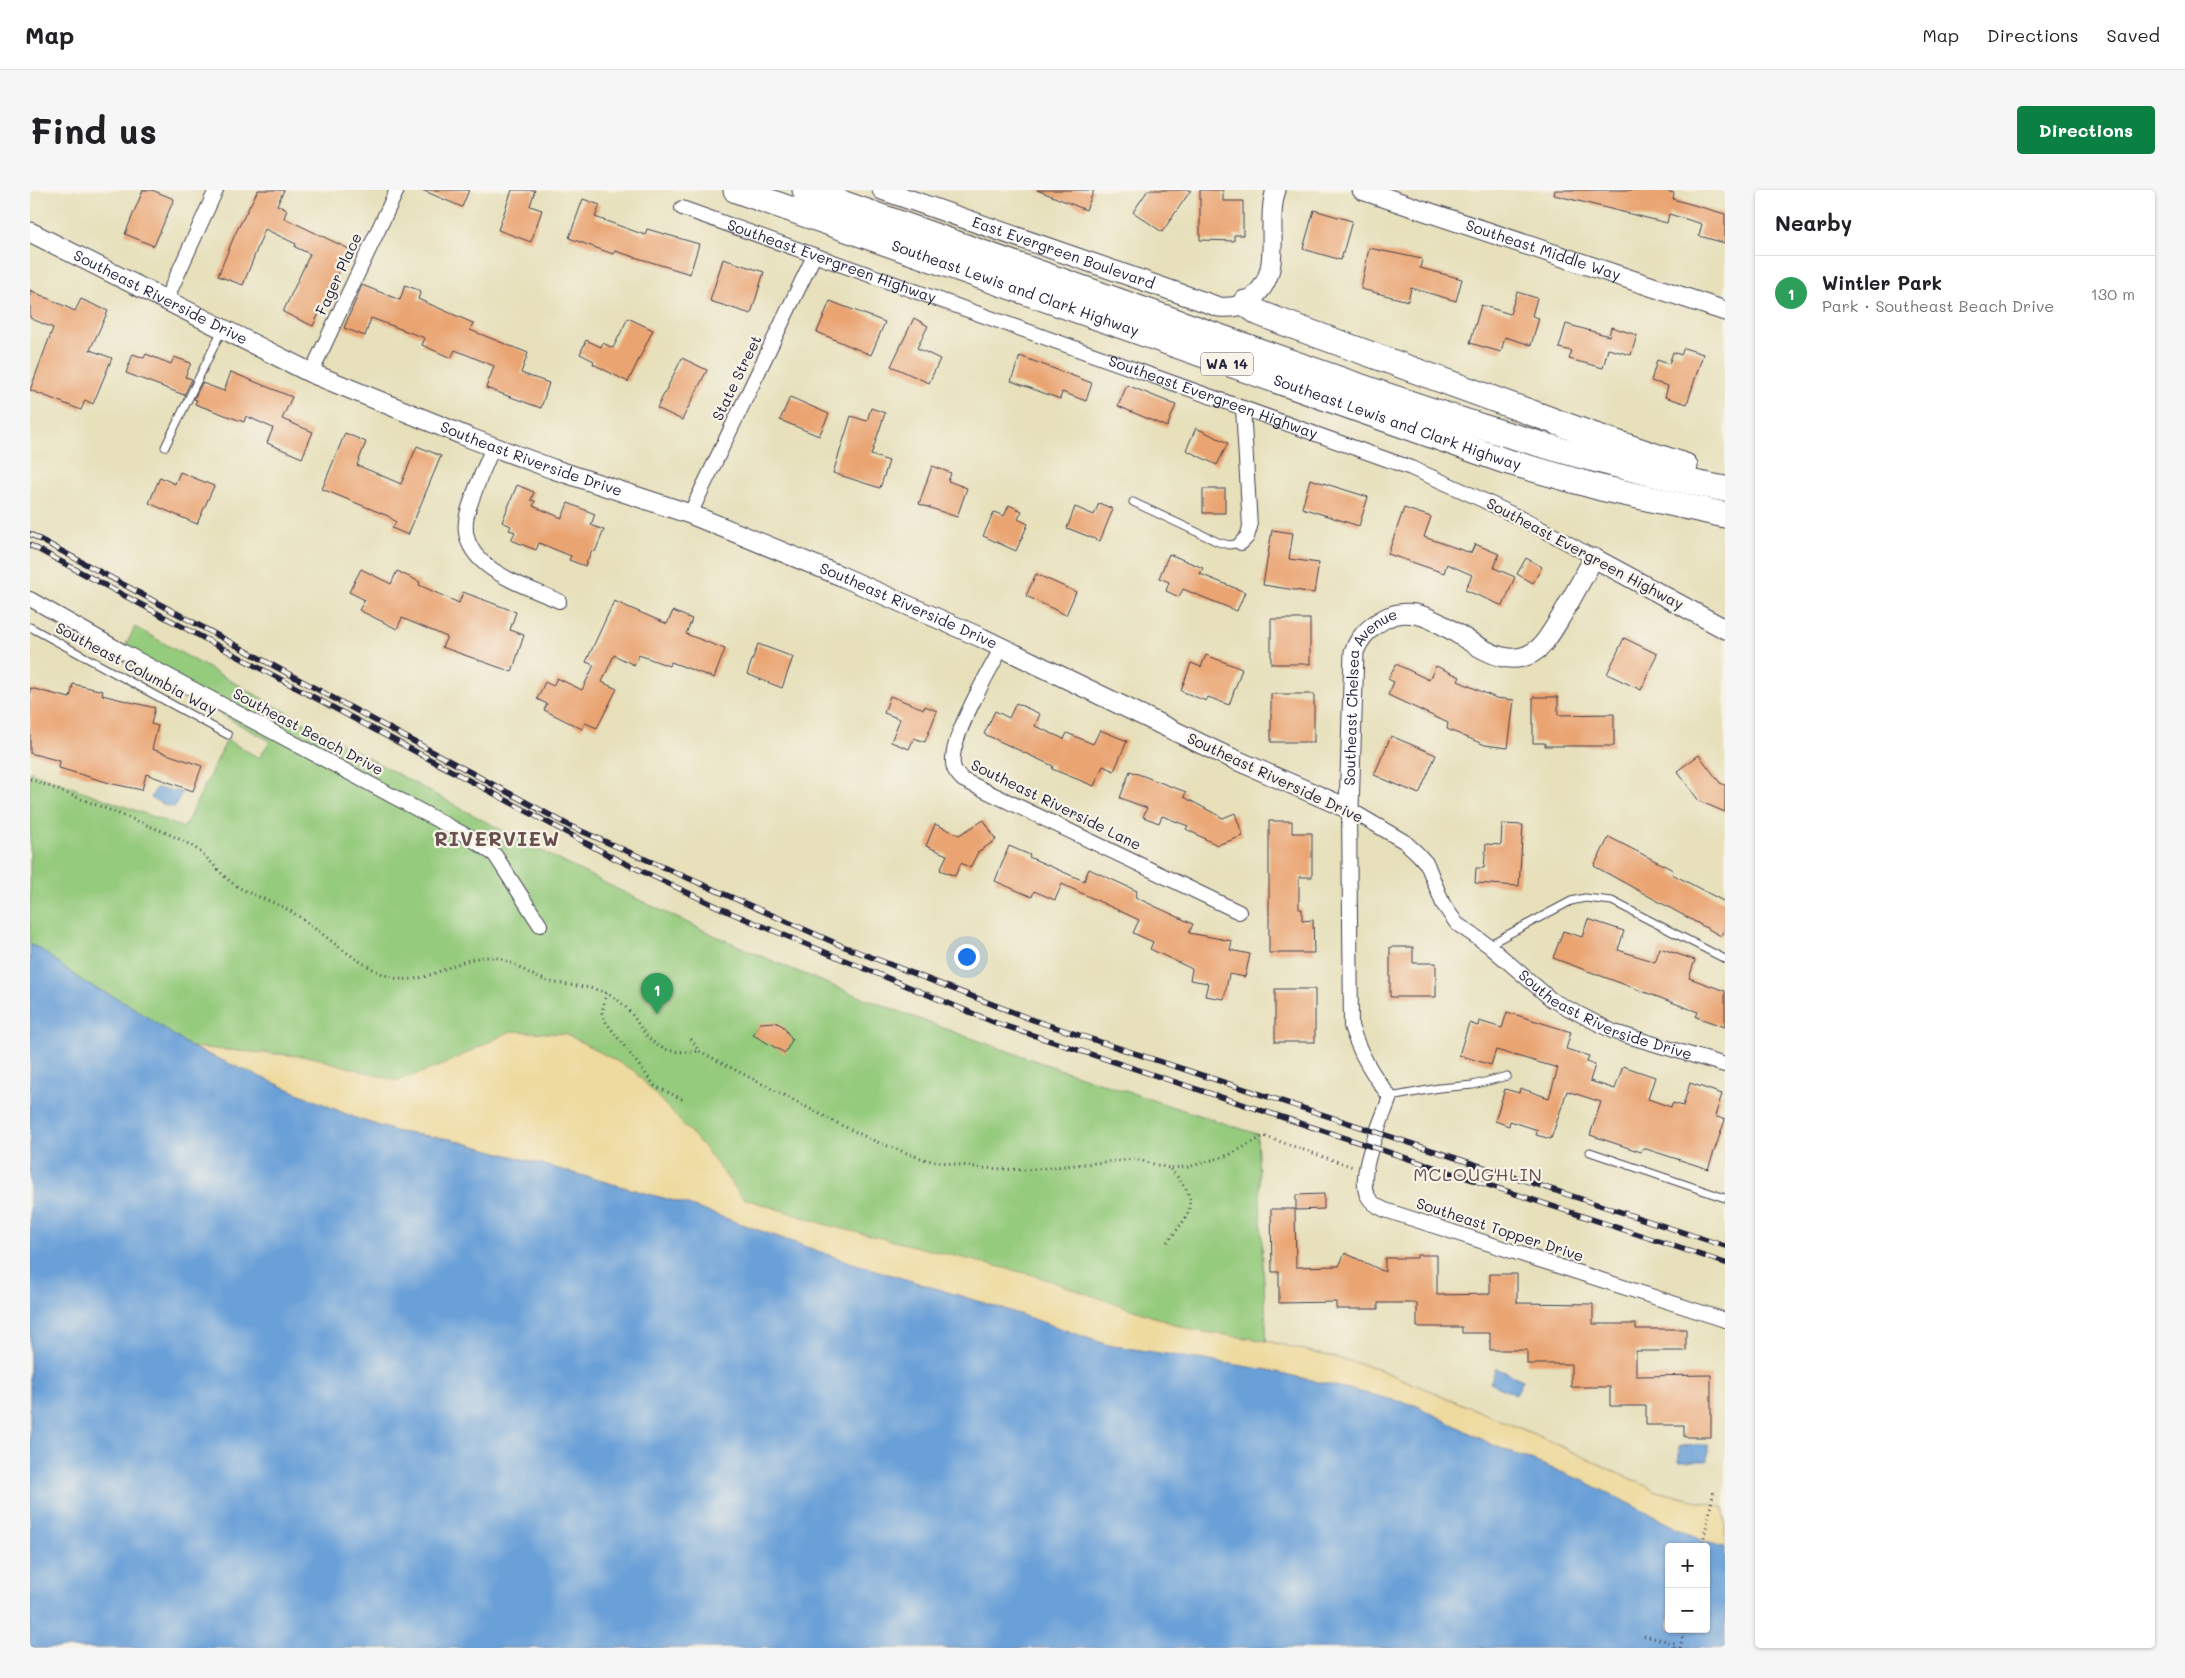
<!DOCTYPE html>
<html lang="en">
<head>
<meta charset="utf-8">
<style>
  :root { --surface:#fff; --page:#f6f6f6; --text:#202124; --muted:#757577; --line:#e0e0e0; --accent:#0b8043 }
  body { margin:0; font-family:Mali,sans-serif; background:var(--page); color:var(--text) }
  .controls { position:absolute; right:15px; bottom:15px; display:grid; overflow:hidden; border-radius:5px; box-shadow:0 1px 4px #0004 }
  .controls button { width:45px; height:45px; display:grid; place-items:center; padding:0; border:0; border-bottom:1px solid var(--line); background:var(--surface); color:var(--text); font:25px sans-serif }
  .you { position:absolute; left:936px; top:766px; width:18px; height:18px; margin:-12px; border:4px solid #fff; border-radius:50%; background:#1a73e8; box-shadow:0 0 0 8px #1a73e833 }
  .badge { display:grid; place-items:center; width:32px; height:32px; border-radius:50%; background:var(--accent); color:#fff; font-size:16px; font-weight:700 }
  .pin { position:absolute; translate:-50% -41px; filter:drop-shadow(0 1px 2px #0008) }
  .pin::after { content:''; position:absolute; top:26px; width:18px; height:15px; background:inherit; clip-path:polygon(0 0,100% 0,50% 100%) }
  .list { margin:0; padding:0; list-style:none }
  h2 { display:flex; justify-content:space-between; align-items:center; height:65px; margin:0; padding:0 20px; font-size:21px }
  h2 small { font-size:16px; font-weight:400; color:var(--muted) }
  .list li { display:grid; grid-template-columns:32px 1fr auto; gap:15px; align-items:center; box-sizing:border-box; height:75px; padding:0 20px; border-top:1px solid var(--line) }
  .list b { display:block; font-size:19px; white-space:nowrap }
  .list p { margin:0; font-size:16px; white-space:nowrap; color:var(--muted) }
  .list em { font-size:16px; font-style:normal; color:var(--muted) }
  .map { position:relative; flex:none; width:1695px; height:1458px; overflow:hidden; border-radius:5px }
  header { display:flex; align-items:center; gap:30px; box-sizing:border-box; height:70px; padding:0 25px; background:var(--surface); border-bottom:1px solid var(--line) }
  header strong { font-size:24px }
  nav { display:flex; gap:28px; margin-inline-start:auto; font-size:18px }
  .intro { display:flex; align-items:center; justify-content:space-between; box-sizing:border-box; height:120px; padding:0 30px }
  h1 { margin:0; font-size:35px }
  .button { padding:12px 22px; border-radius:5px; background:var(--accent); color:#fff; font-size:18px; font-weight:700 }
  main { display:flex; gap:30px; padding:0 30px }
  aside { flex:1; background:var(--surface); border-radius:5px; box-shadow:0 1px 4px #0004 }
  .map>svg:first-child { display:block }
</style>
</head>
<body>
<header>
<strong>Map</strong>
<nav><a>Map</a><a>Directions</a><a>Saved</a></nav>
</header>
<div class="intro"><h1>Find us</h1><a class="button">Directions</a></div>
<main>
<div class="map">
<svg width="1695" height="1458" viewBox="0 0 1695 1458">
  <rect width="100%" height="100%" fill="#f7f3e8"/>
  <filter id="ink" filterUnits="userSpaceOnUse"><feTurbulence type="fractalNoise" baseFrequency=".02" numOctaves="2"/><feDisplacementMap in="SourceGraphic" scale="10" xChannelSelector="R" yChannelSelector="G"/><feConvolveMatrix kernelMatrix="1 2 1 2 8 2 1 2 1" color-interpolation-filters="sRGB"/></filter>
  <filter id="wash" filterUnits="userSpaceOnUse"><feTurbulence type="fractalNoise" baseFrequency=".0096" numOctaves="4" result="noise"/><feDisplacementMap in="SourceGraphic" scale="20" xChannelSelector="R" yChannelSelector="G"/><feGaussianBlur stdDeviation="1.12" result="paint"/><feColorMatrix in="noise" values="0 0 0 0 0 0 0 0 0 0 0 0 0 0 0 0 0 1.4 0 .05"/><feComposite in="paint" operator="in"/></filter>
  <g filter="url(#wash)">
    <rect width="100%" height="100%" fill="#e7e0bb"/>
    <path fill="#95cb7d" stroke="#5c765c" d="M 105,437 C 300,546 493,659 697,751 C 869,828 1048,886 1227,944 L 1238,1180 L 282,867 L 161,857 L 95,812 L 55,793 L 7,757 L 0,755 L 0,582 L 154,638 L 197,550 L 229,568 L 240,551 L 89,469 Z"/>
    <polygon fill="#eeda9e" stroke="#887e6c" points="481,841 536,844 603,880 673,956 713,1008 797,1035 1003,1085 1161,1140 1237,1151 1343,1177 1504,1244 1627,1301 1695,1318 1695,1358 1673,1351 1554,1291 1465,1256 1384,1215 1238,1180 1078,1155 980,1121 819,1072 655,1014 420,949 368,942 328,929 161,857 282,867 367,891 413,875"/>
    <g fill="#6ba0d8" stroke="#46618a" fill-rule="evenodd">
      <polygon points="126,598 152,602 145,617 137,616 121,608"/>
      <path d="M 0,755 L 7,757 L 55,793 L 95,812 L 161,857 L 328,929 L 368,942 L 420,949 L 655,1014 L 819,1072 L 980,1121 L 1078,1155 L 1238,1180 L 1385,1215 L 1465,1256 L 1554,1291 L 1673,1351 L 1695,1358 L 1695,1458 L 0,1458 ZM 1639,1357 L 1676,1357 L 1676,1439 L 1639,1439 Z"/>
      <polygon points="1466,1178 1493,1190 1486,1205 1460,1193"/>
      <polygon points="1678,1255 1678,1271 1649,1271 1649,1256"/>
    </g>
    <g id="blocks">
      <g fill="#eaa472">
        <polygon points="113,0 122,0 144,9 124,56 95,44"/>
        <polygon points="228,0 254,0 247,15 257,20 254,28 319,59 283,136 253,122 280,64 265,57 266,54 235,39 213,95 188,86 205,44"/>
        <polygon points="392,0 439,0 432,17"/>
        <polygon points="482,0 505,0 500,16 512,20 501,52 468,40"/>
        <polygon points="1007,0 1064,0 1056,20"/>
        <polygon points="1118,0 1161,0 1132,42 1103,22"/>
        <polygon points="1170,0 1193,0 1193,11 1213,11 1213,45 1204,45 1204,51 1170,50"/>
        <polygon points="1525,0 1631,0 1644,3 1643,9 1695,24 1695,53 1669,46 1672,34 1639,24 1637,33 1524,5"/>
        <polygon points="553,9 570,15 565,27 615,45 617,39 669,54 660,84 585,61 583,64 539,48"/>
        <polygon points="1284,20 1322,31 1311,70 1273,59"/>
        <polygon points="1339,58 1392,69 1390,78 1432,89 1426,111 1381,98 1378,111 1331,99"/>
        <polygon points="693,69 734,82 721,124 680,111"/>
        <polygon points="332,95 370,110 375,95 391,101 388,109 443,133 440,140 498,163 491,183 519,193 511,218 456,198 464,176 425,160 421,168 392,155 395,148 341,128 335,146 314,138"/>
        <polygon points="0,100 45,121 51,109 78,121 60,160 82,168 63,214 55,210 51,220 0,200 23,138 0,128"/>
        <polygon points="1487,102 1507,108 1502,126 1509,128 1501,155 1475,147 1471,162 1440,153 1451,115 1480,124"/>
        <polygon points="800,111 855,132 841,165 787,142"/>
        <polygon points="598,128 623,140 598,192 563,174 564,171 550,164 556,150 571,157 573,153 583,158"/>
        <polygon points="884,128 898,136 887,158 910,169 899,193 861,176"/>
        <polygon points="1536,134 1579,146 1581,137 1607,145 1601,165 1578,159 1573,178 1539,169 1542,161 1529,158"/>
        <polygon points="1654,158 1673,164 1657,214 1635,207 1638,196 1621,191 1627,170 1639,174 1643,162 1651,165"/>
        <polygon points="103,164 114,168 116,164 141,174 144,167 161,173 155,187 162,189 154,205 96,183"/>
        <polygon points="990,166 1062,193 1056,211 1032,202 1030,209 981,191"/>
        <polygon points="652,168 677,180 652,230 627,218"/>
        <polygon points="201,182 262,207 252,229 283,242 272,268 237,253 243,238 216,226 214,232 165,214 167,210 164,209 172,193 194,201"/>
        <polygon points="1097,195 1146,215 1137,237 1088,216"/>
        <polygon points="760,207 799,224 789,246 750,230"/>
        <polygon points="841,218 855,223 841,265 859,271 850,298 803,283 821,226 837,231"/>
        <polygon points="1166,238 1198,253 1187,275 1156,260"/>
        <polygon points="315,243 336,252 327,275 371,294 387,256 411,266 378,345 362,338 366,332 358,326 292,299"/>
        <polygon points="902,276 921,283 918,291 937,298 927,327 889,314"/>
        <polygon points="150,282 184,296 167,334 119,313 130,287 145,294"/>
        <polygon points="1280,289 1338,307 1329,336 1272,318"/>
        <polygon points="487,295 504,302 501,310 505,311 503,316 532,328 538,313 565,324 561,335 574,340 565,362 562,360 555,376 539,370 541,366 509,353 506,360 481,350 485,342 479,340 481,336 472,332"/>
        <rect x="1173" y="299" width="22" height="24"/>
        <polygon points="1069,313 1083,319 1070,351 1037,338 1045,317 1064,325"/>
        <polygon points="979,315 992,321 988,329 998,334 986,361 953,346 964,322 974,326"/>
        <polygon points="1374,318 1401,327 1394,347 1441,363 1445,354 1469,364 1464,378 1485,387 1473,416 1435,400 1442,385 1417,374 1414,383 1358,364"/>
        <polygon points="1242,340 1263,343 1259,369 1289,373 1284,403 1233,395"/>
        <polygon points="1139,364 1173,378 1170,384 1215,402 1207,421 1153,399 1149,407 1136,401 1139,392 1129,388"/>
        <polygon points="1496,368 1512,377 1503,393 1487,384"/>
        <polygon points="331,379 361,394 367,381 390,392 389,395 429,413 433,402 486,422 480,440 494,445 482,482 412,457 417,447 372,428 367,439 329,420 335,410 319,402"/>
        <polygon points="1006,384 1046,402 1036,425 996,406"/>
        <polygon points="584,411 637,434 643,421 662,429 656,444 695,459 684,488 641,472 639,476 609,465 604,475 584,465 572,492 587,499 567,538 555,533 552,539 514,520 517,514 507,509 515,492 523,496 527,488 552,500 564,475 556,472"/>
        <rect x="1241" y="429" width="39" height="45"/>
        <polygon points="1594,448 1627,464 1611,500 1577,484"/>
        <polygon points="728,454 763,467 752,498 717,484"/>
        <polygon points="1176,465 1212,479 1199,515 1178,507 1176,511 1151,501 1161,473 1171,477"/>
        <polygon points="1366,474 1399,490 1406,476 1430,487 1428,491 1466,508 1484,510 1478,558 1455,555 1417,539 1418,533 1358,505 1364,492 1358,489"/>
        <polygon points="43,494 73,501 72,505 125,518 121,534 128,536 122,559 172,576 163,601 116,584 112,600 83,594 29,578 30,571 0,563 0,498 40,508"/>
        <rect x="1241" y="504" width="43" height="48"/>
        <polygon points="860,506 894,519 895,516 907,521 895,552 884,548 879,559 861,552 870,529 854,523"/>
        <polygon points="1503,507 1528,507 1528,525 1584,524 1584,556 1515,556 1515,553 1503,553"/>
        <polygon points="986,513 1010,524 1005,536 1034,549 1037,543 1063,554 1070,540 1097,551 1084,581 1073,576 1064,596 1022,579 1023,576 954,544 965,521 979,528"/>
        <polygon points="1361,546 1406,565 1389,604 1344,585"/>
        <polygon points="1669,565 1690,593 1695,595 1695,622 1669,611 1647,581"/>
        <polygon points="1100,581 1156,602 1154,607 1193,628 1205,623 1213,646 1187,655 1156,639 1158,636 1132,626 1129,633 1113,627 1117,618 1090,608"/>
        <polygon points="954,630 966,650 948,662 940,678 931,673 925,686 910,680 917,665 896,656 905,634 929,645"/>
        <polygon points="1239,631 1262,631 1262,643 1282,643 1282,687 1269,687 1269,719 1272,719 1272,731 1283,730 1284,763 1239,763"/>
        <polygon points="1472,634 1493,635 1489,696 1445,693 1446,678 1454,678 1456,654 1471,655"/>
        <polygon points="1579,647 1643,680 1642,684 1695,712 1695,737 1691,746 1564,676"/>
        <polygon points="979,656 1000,665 999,667 1054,691 1059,679 1107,701 1105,707 1163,734 1159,743 1202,751 1200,760 1220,764 1215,787 1199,784 1194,809 1175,806 1178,793 1160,790 1162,779 1120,759 1123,752 1103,743 1109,730 1032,694 1025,710 1004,701 1002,707 965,691"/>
        <polygon points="1558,729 1594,741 1588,760 1625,772 1630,758 1665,770 1659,788 1695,801 1695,837 1666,827 1668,822 1523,768 1533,741 1552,747"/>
        <polygon points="1360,757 1383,757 1383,773 1406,773 1406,807 1360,807"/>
        <rect x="1245" y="799" width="40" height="53"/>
        <polygon points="1477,822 1541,842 1536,859 1559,866 1557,872 1565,875 1560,891 1585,899 1593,876 1625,887 1618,909 1641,917 1643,913 1653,916 1660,893 1692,904 1685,926 1695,930 1678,979 1613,958 1611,962 1560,945 1571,912 1537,901 1521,949 1506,945 1508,940 1480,931 1479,936 1465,931 1475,899 1489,903 1490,898 1519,908 1528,878 1466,860 1461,875 1429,865 1439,833 1448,836 1449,831 1472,838"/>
        <polygon points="745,832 753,836 762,850 755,863 723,845 730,833"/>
        <polygon points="1294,1004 1294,1019 1266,1020 1266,1005"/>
        <polygon points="1241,1019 1265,1019 1266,1077 1309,1076 1315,1063 1355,1082 1355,1068 1387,1068 1387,1065 1407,1065 1407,1105 1460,1104 1460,1084 1487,1084 1487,1113 1563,1114 1563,1134 1606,1134 1606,1139 1656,1139 1656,1161 1606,1161 1606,1186 1681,1185 1681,1247 1654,1247 1654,1235 1616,1235 1616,1216 1580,1216 1580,1197 1541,1197 1541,1174 1497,1174 1497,1160 1460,1160 1460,1143 1432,1143 1432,1137 1387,1137 1387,1113 1348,1113 1348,1119 1306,1119 1306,1112 1249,1113 1249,1082 1242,1082"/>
      </g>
    </g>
  </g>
  <g filter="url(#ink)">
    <use href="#blocks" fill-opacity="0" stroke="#403e4e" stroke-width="1"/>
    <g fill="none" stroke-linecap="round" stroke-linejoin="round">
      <defs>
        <g id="lane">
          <polyline points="135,257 192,140"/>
          <polyline points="1103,312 1188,352 1199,355 1211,353"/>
          <polyline points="0,437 198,545"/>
          <polyline points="1458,755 1541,711 1555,708 1582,711 1695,769"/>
          <polyline points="1360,907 1409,898 1443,895 1477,886"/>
          <polyline points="1560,962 1695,1008"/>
        </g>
        <g id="street">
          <path id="s1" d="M 652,18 L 1381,278 C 1444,305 1505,333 1564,368"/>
          <polyline points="135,112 186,0"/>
          <polyline points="281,183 367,0"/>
          <path d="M 463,257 C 454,279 443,302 437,325 C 425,377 494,395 529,411"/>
          <polyline points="660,324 784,66"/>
          <polyline points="1211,353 1217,347 1220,337 1213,218"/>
          <polyline points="0,409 92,461 439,647 465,665 510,735"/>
          <path d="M 972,457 C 960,480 915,555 924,578 C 925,582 930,587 933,590 L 1209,722"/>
          <path d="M 1319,619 L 1321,836 C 1330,864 1342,884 1360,907 C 1352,930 1327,983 1337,1005 C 1341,1013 1348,1017 1355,1020 L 1695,1130"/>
          <path id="s2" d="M 1319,619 L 1375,652 L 1387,663 L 1397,674 L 1413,714 L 1427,734 L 1458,755 L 1522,810 L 1584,842 L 1695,875"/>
        </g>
        <g id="secondary">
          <path id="s3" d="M 852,0 L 1189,117 C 1202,118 1211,117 1221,109 C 1256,83 1234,35 1246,0"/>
          <path id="s4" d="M 1332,0 L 1695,121"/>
          <path id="s5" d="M 0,42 L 281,183 L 440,248 L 523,279 L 660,324 L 811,386 L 952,448 L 1190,563 L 1319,619 L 1324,462 C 1330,446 1340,437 1354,429 C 1409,399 1459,498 1508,459 C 1522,448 1552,388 1564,368 L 1695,439"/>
        </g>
        <g id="highway">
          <path id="s6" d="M 706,0 L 1475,271 L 1571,298 L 1695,325"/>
          <path d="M 775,0 C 922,52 1068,104 1215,156 C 1372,212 1531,268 1695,299"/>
          <polyline points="1215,113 1229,123 1260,135 1557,243 1655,276"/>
        </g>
      </defs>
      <use href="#lane" stroke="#403e4e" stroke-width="9"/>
      <use href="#street" stroke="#403e4e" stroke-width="16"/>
      <use href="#secondary" stroke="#403e4e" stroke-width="21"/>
      <use href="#highway" stroke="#403e4e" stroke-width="27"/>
      <g stroke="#403e4e" stroke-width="3" stroke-dasharray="1 4" stroke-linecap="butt">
        <path d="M 0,589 C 31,601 61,613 92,625 C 116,635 140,643 162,656 C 177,665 187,681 201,692 C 219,706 243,710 262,722 C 291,741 329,777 361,787 C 397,798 425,766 460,767 C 480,768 495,783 512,789 C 533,797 556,794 576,803 C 620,824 604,869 669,861"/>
        <polyline points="576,803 572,823 575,831 625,896 654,910"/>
        <polyline points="661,849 669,861 813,936 847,952 896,970 952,978 995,980 1105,969 1139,978 1158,977 1199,965 1234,946 1323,977"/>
        <path d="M 1137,1052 C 1163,1021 1171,1010 1139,978"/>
        <polyline points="1672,1357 1684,1300"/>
        <polyline points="1614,1446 1645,1453 1644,1458"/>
        <polyline points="1650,1458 1654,1439"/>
      </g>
      <use href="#lane" stroke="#fff" stroke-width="7"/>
      <use href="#street" stroke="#fff" stroke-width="14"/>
      <use href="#secondary" stroke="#fff" stroke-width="19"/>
      <use href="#highway" stroke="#fff" stroke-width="25"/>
      <defs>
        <g id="rail">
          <polyline points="0,344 540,636 810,755 1003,830 1695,1056"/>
          <polyline points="0,355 584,668 701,723 966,833 1695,1073"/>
        </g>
      </defs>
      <use href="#rail" stroke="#22223b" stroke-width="5.5"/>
      <use href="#rail" stroke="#f7f3e8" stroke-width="4" stroke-dasharray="11" stroke-linecap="butt"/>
    </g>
  </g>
  <g text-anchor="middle" stroke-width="4.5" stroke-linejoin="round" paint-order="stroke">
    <rect fill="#f7f3e8" stroke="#62616f" stroke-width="1" x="1171" y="162.5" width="52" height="23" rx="4"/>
    <g font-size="14" font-weight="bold" fill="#22223b">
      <text x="1197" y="179">WA 14</text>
    </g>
    <g font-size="15" fill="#22223b" stroke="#f7f3e8">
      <text dy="5" stroke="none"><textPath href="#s4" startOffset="191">Southeast Middle Way</textPath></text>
      <text dy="5" stroke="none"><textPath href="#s3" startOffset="192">East Evergreen Boulevard</textPath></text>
      <text dy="5" stroke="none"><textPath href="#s1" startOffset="159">Southeast Evergreen Highway</textPath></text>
      <text transform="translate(309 84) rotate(-65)" y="5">Fager Place</text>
      <text dy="5" stroke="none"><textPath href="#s6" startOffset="296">Southeast Lewis and Clark Highway</textPath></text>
      <text dy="5" stroke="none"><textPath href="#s5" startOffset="146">Southeast Riverside Drive</textPath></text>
      <text transform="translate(707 188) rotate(-64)" y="5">State Street</text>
      <text dy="5" stroke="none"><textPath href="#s1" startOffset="564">Southeast Evergreen Highway</textPath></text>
      <text dy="5" stroke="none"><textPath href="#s6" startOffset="701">Southeast Lewis and Clark Highway</textPath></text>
      <text dy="5" stroke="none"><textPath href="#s5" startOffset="551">Southeast Riverside Drive</textPath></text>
      <text transform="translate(1555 364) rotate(28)" y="5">Southeast Evergreen Highway</text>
      <text dy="5" stroke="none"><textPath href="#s5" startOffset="956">Southeast Riverside Drive</textPath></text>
      <text transform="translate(106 479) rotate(28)" y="5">Southeast Columbia Way</text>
      <text dy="5" stroke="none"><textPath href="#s5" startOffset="1561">Southeast Chelsea Avenue</textPath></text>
      <text transform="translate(278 542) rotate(28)" y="5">Southeast Beach Drive</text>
      <text transform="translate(1245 588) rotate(25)" y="5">Southeast Riverside Drive</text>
      <text transform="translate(1026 615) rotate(26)" y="5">Southeast Riverside Lane</text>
      <text dy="5" stroke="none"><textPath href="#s2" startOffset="340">Southeast Riverside Drive</textPath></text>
      <text transform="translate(1470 1040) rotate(18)" y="5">Southeast Topper Drive</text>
    </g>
    <g font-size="18" letter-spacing="1" fill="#68504e" stroke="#f7f3e8">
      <text x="1448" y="991">MCLOUGHLIN</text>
    </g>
    <g font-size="20" font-weight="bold" letter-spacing="1" fill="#68504e" stroke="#f7f3e8">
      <text x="467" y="656">RIVERVIEW</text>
    </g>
  </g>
</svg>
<div class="controls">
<button>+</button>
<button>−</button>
</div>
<div class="you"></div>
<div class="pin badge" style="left:627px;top:824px;background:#2e9e5b">1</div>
</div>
<aside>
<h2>Nearby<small></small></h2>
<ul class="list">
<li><span class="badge" style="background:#2e9e5b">1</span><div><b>Wintler Park</b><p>Park · Southeast Beach Drive</p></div><em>130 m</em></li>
</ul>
</aside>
</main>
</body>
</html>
